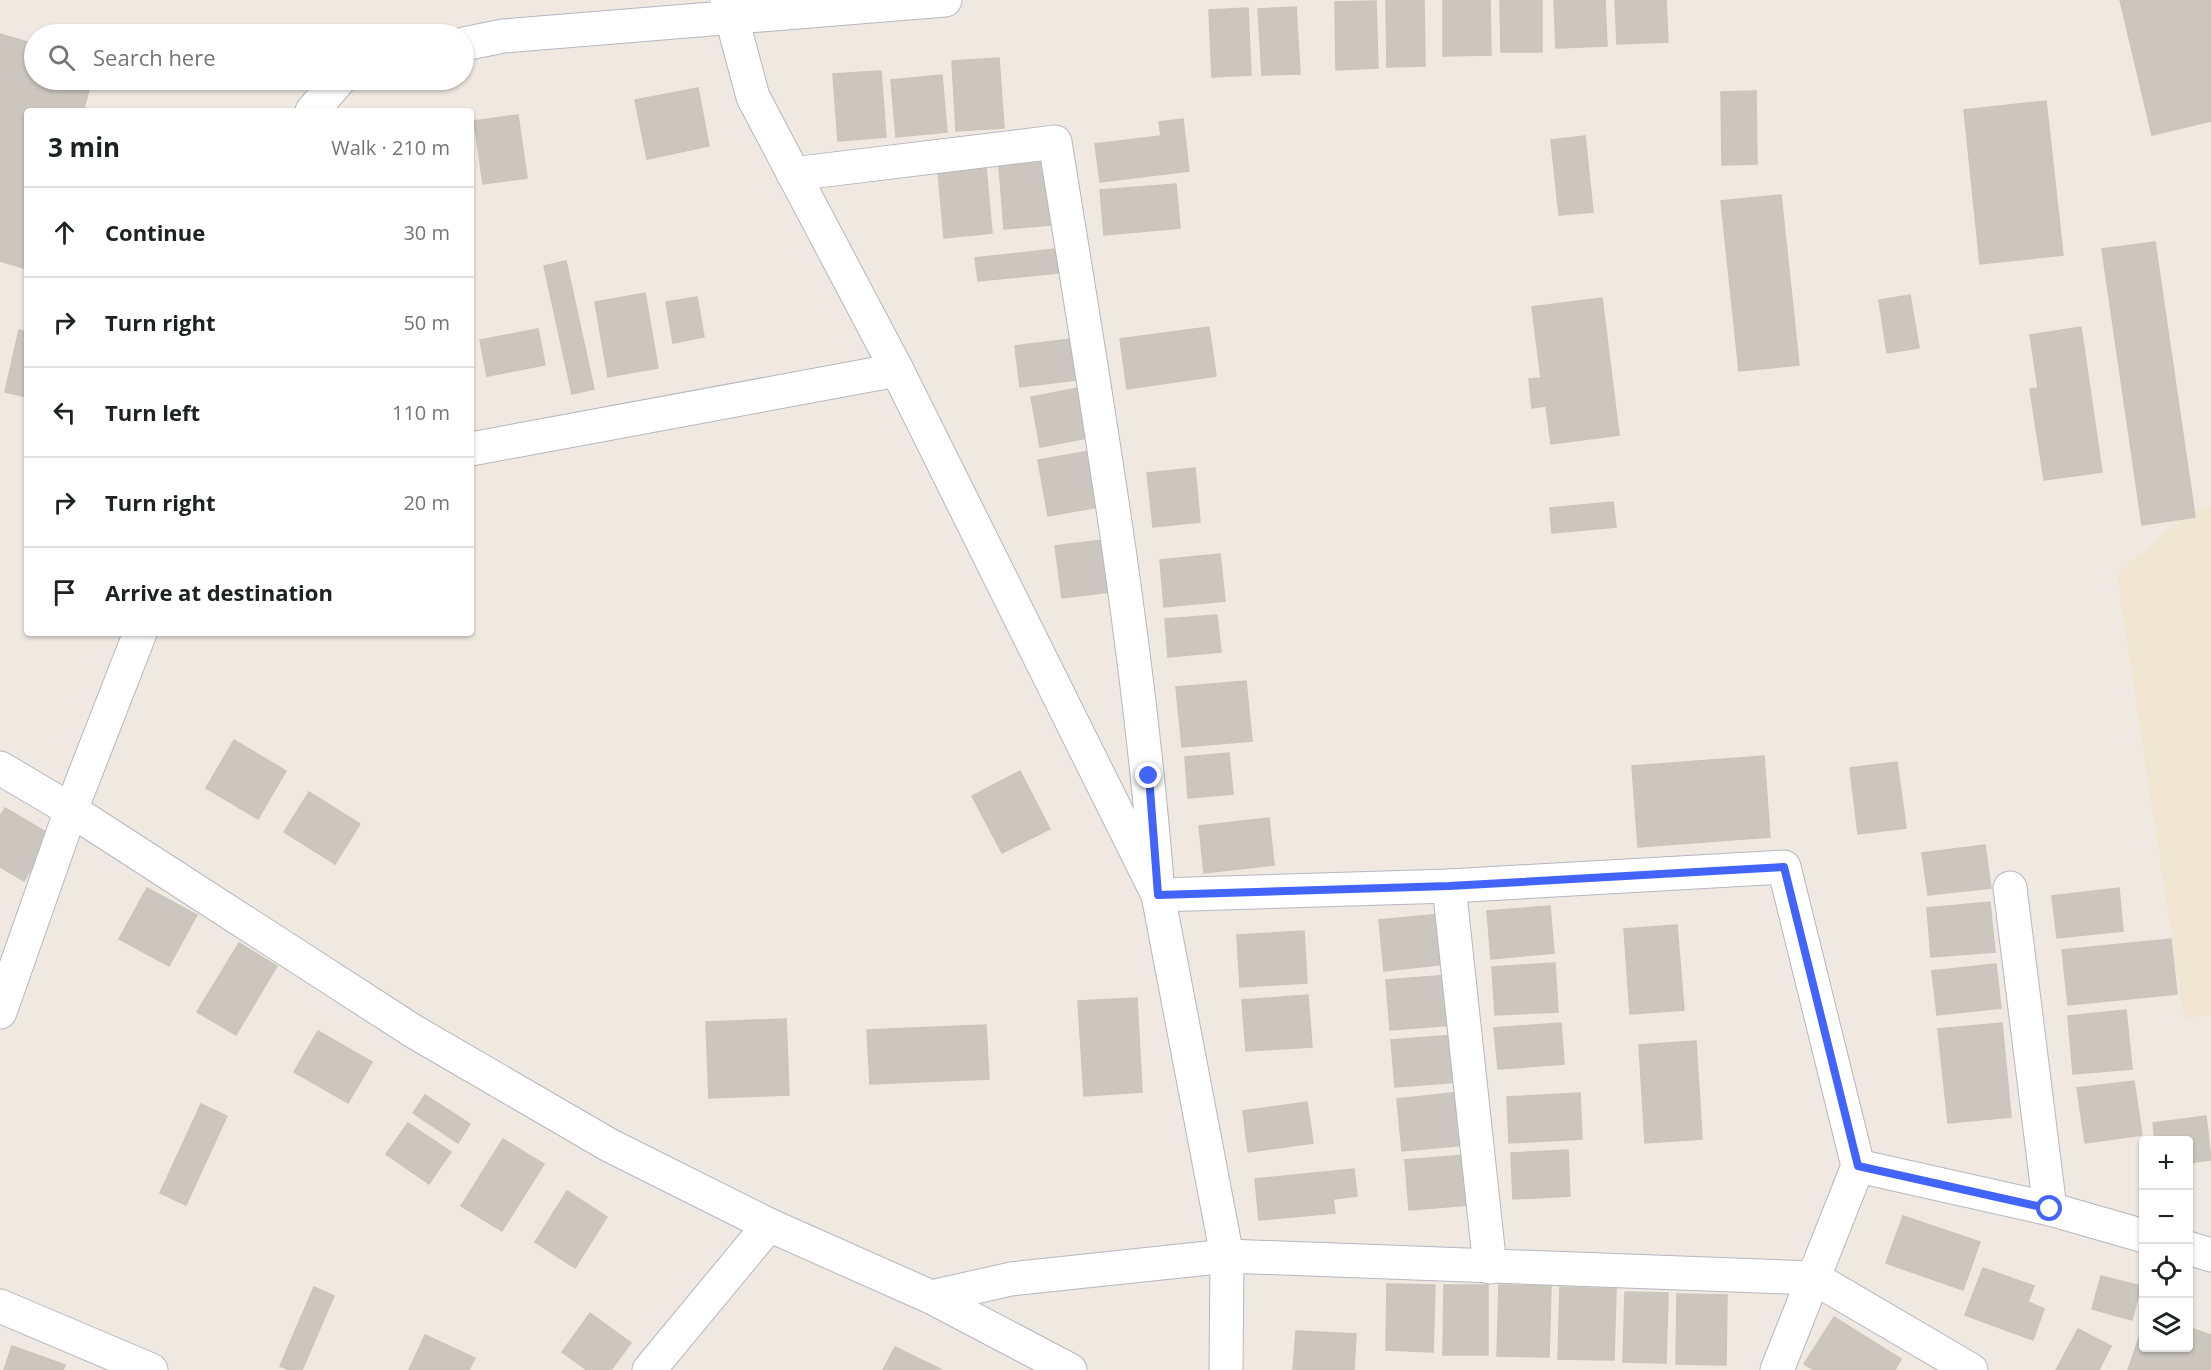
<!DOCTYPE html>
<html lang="en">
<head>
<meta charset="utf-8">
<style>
  :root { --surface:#fff; --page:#f2f2f2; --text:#202124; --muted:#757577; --line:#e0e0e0 }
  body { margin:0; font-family:"Open Sans",sans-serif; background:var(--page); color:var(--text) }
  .controls { position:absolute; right:18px; bottom:18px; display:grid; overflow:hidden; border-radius:6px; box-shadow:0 2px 4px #0004 }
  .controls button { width:54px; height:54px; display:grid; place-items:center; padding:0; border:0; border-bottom:2px solid var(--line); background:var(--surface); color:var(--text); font:30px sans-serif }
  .stop { position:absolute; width:18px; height:18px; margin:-14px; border:4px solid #4264fb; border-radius:50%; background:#fff }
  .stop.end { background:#4264fb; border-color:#fff; box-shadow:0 2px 6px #0008 }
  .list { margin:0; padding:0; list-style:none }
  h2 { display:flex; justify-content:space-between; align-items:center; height:78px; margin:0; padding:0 24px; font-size:26px }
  h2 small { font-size:20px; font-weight:400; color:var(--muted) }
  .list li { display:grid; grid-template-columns:39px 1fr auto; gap:18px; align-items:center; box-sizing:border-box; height:90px; padding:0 24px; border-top:2px solid var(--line) }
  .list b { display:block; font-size:22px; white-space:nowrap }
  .list em { font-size:20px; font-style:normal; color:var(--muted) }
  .icon { flex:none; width:33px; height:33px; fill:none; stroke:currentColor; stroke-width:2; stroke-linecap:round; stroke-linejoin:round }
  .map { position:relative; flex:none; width:2211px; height:1370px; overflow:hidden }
  .search { position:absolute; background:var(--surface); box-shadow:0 2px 4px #0004; left:24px; top:24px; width:450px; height:66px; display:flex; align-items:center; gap:15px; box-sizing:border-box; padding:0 21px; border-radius:33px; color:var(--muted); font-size:22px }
  .panel { position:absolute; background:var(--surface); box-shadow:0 2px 4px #0004; left:24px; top:108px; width:450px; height:528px; border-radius:6px }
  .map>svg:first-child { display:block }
</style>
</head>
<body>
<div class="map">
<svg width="2211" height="1370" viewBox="0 0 2211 1370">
  <rect width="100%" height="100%" fill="#efe9e1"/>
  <polygon fill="#f0e6d1" points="2211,506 2211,1015 2184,1018 2117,575 2187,513"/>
  <g fill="#cbc7bf" stroke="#cbc5ba" stroke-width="1.5">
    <polygon points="1386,0 1424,0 1425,66 1387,67"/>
    <polygon points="1443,0 1490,0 1491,55 1443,56"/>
    <polygon points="1500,0 1542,0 1542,52 1501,52"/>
    <polygon points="1554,0 1605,0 1607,46 1556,48"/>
    <polygon points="1615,0 1666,0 1668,42 1617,44"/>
    <polygon points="2120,0 2211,0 2211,121 2152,135"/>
    <polygon points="1376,1 1378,68 1336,70 1335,2"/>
    <polygon points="1296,7 1300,74 1262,75 1258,9"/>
    <polygon points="1248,8 1251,75 1212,77 1209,10"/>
    <polygon points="0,34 34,44 34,80 92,80 83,111 27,111 27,269 0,261"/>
    <polygon points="999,58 1004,128 956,131 952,61"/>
    <polygon points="881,71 886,137 838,141 833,74"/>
    <polygon points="942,75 947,132 896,137 891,80"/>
    <polygon points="698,88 709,146 647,159 635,100"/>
    <polygon points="1756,91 1757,164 1722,165 1721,92"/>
    <polygon points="2046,101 2063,255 1980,264 1964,110"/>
    <polygon points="518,115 527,178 483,184 474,121"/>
    <polygon points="1183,119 1189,171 1100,182 1095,144 1161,136 1159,122"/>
    <polygon points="1585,136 1593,212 1559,215 1551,140"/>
    <polygon points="1044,162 1050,225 1004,229 999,166"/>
    <polygon points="986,167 992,233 944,238 938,171"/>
    <polygon points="1176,184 1180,228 1104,235 1100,190"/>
    <polygon points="1781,195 1799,365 1739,371 1721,201"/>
    <polygon points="2155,242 2195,517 2142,525 2102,249"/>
    <polygon points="1055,249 1058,273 978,281 975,258"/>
    <polygon points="566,261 594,389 572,394 544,266"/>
    <polygon points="645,293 658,368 608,377 595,302"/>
    <polygon points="1910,295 1919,348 1887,353 1879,300"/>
    <polygon points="697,297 704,337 673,343 666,302"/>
    <polygon points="1602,298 1619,435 1551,444 1546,406 1532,408 1529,379 1541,378 1532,307"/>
    <polygon points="1209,327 1216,376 1127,389 1120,339"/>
    <polygon points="2081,327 2102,472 2044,480 2030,389 2038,388 2030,335"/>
    <polygon points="538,329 545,365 487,376 480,340"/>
    <polygon points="19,330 27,332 27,397 5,392"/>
    <polygon points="1079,338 1084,379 1020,387 1015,346"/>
    <polygon points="1084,387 1093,437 1040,447 1031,397"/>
    <polygon points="1095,450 1104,506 1048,516 1038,460"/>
    <polygon points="1195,468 1200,522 1153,527 1147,473"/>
    <polygon points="1613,502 1616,527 1552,533 1550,508"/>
    <polygon points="1102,540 1109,592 1062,598 1055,546"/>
    <polygon points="1220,554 1225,601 1164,607 1160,560"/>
    <polygon points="1217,615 1221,652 1168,657 1165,619"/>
    <polygon points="1246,681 1252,741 1182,747 1176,687"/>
    <polygon points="234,740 286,771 258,819 206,788"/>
    <polygon points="1229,753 1233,794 1188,798 1185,757"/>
    <polygon points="1764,756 1770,837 1638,847 1632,766"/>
    <polygon points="1897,762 1906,828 1858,834 1850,768"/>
    <polygon points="1020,771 1050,829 1002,853 972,796"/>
    <polygon points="309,792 360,824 335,864 284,832"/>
    <polygon points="5,808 51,835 24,881 0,867 0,816"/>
    <polygon points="1269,818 1274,865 1204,873 1199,826"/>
    <polygon points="1985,845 1991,888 1928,895 1922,853"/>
    <polygon points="147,888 197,915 169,966 119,939"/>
    <polygon points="2119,888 2123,931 2057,938 2052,896"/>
    <polygon points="1990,902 1995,952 1931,957 1927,908"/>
    <polygon points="1550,906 1554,953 1491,959 1487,911"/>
    <polygon points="1441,914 1446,964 1384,971 1379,920"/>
    <polygon points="1677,925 1684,1010 1630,1014 1624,929"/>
    <polygon points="1304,931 1307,983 1240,987 1237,935"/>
    <polygon points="2171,939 2177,994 2068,1005 2062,950"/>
    <polygon points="239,943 277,966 236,1035 197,1012"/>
    <polygon points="1555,963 1558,1012 1495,1015 1492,967"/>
    <polygon points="1996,964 2001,1008 1937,1015 1932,971"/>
    <polygon points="1449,975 1453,1025 1390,1030 1386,980"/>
    <polygon points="1308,995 1312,1047 1246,1051 1242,1000"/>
    <polygon points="1137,998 1142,1092 1084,1096 1078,1001"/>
    <polygon points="2126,1010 2132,1069 2073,1074 2068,1016"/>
    <polygon points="786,1019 789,1095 709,1098 706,1022"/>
    <polygon points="1561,1023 1564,1064 1498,1069 1494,1028"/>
    <polygon points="2002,1023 2011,1117 1948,1123 1938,1029"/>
    <polygon points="986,1025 989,1079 870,1084 867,1030"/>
    <polygon points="318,1031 372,1062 348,1103 294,1072"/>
    <polygon points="1455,1035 1459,1082 1395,1087 1391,1040"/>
    <polygon points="1696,1041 1702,1139 1645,1143 1639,1045"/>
    <polygon points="2134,1081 2142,1135 2085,1143 2077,1088"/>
    <polygon points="1460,1092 1465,1145 1402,1151 1397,1099"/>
    <polygon points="1580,1093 1582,1139 1509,1143 1507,1097"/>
    <polygon points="425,1095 470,1124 458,1143 413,1113"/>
    <polygon points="1307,1102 1313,1143 1248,1152 1243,1111"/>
    <polygon points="201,1104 227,1116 186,1205 160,1193"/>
    <polygon points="2206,1116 2211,1160 2188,1163 2188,1140 2155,1140 2153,1123"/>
    <polygon points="408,1123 451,1152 429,1184 386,1154"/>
    <polygon points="503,1139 544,1164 502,1231 461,1206"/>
    <polygon points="1568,1150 1570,1196 1513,1199 1511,1153"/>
    <polygon points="1465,1155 1469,1205 1409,1210 1405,1160"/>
    <polygon points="1354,1169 1357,1196 1333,1199 1335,1213 1259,1220 1255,1179"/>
    <polygon points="567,1191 607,1217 575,1268 535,1242"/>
    <polygon points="1903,1216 1980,1242 1963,1290 1886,1263"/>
    <polygon points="1983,1268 2034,1286 2028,1302 2044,1309 2033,1340 1965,1315"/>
    <polygon points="2101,1276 2141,1286 2132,1320 2092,1309"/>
    <polygon points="1387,1284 1435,1285 1433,1352 1386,1350"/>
    <polygon points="1444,1285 1488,1285 1488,1355 1443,1355"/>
    <polygon points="1499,1285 1551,1286 1549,1357 1497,1356"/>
    <polygon points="314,1287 334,1296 302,1370 290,1370 280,1366"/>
    <polygon points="1560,1287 1616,1289 1614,1360 1558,1359"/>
    <polygon points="1625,1292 1668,1293 1666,1363 1623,1362"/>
    <polygon points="1677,1294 1727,1295 1726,1365 1676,1364"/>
    <polygon points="590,1313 631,1343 611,1370 587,1370 562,1352"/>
    <polygon points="1834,1317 1901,1359 1895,1370 1814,1370 1804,1364"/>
    <polygon points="2144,1323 2144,1348 2188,1348 2188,1327 2211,1335 2211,1370 2128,1370"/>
    <polygon points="2078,1329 2111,1346 2099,1370 2056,1370"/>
    <polygon points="1296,1331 1356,1334 1354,1370 1293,1370"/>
    <polygon points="425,1335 475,1358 469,1370 409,1370"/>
    <polygon points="12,1346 65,1365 63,1370 4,1370"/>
    <polygon points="895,1347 942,1370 883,1370"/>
  </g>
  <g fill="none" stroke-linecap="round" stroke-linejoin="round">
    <defs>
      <g id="street">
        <path d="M 793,174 L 1055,142 C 1095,392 1139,643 1158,895 L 1449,886 L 1784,867 L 1858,1166 L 1777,1370"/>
        <polyline points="471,449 897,370"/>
        <polyline points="1449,886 1490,1267"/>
        <polyline points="2010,888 2050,1209"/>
        <polyline points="0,1012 71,810"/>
        <polyline points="1858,1166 2050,1209 2144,1236"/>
        <polyline points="2188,1248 2211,1255"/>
        <polyline points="931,1297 1011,1279 1227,1256 1814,1278 1971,1370"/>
        <polyline points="0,1306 151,1370"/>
        <polyline points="649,1370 769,1225"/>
      </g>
      <g id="secondary">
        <polyline points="727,0 753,97 897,370 1158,895 1227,1256 1226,1370"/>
        <polyline points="464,44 503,36 945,0"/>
        <polyline points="312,111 339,80"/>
        <polyline points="0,768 71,810 413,1031 609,1145 769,1225 931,1297 1070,1370"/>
        <polyline points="71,810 140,633"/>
      </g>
    </defs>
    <use href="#street" stroke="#b4b7c1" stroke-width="35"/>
    <use href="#secondary" stroke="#b4b7c1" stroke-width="35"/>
    <use href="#street" stroke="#fff" stroke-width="33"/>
    <use href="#secondary" stroke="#fff" stroke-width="33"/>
  </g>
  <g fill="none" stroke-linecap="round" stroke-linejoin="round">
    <polyline stroke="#4264fb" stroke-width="8" points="1149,776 1158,895 1449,886 1784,867 1858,1166 2050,1209"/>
  </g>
</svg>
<div class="controls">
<button>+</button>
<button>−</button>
<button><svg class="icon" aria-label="locate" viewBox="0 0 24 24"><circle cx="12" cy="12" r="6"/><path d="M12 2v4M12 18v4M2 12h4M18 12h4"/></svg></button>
<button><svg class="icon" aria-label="layers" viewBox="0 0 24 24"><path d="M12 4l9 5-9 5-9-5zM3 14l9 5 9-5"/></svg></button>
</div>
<div class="stop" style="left:2050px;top:1209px"></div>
<div class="stop end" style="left:1149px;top:776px"></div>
<div class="search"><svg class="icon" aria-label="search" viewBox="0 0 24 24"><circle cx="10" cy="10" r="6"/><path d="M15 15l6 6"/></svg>Search here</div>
<section class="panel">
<h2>3 min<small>Walk · 210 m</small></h2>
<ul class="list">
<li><svg class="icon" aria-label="ahead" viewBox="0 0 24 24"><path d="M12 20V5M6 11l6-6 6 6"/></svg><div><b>Continue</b></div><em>30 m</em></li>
<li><svg class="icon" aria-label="right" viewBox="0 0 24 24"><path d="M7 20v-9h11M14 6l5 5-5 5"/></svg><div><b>Turn right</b></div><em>50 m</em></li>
<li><svg class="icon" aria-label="left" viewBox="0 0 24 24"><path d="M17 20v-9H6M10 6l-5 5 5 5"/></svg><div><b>Turn left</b></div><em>110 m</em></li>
<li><svg class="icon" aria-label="right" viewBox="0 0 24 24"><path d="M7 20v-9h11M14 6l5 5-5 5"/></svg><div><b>Turn right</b></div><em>20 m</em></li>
<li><svg class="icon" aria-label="arrive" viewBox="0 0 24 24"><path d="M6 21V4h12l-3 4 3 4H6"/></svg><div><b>Arrive at destination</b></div></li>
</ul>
</section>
</div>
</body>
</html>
